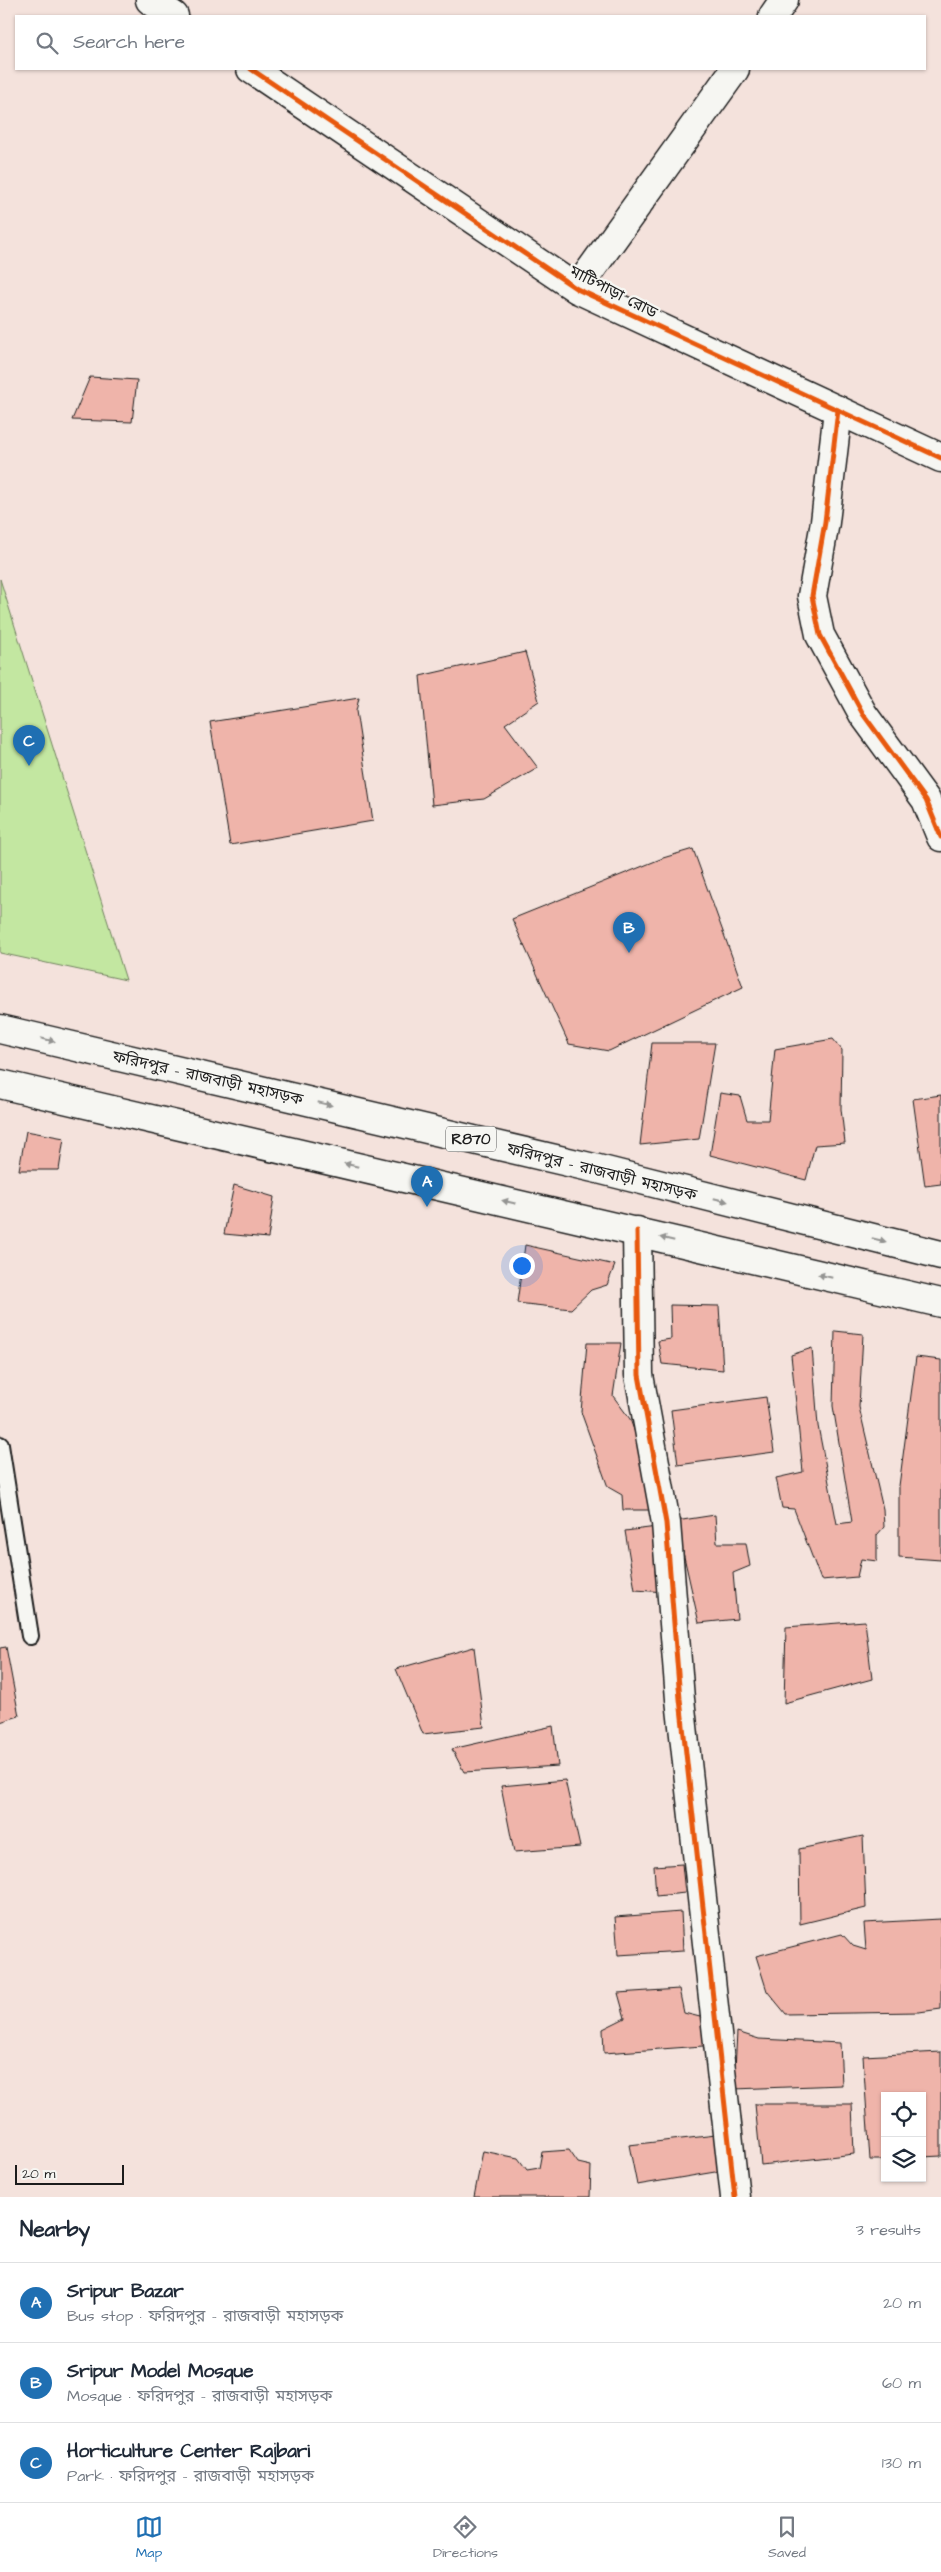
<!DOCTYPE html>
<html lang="en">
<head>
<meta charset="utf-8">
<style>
  :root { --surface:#fff; --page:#f2f2f3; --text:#1f2937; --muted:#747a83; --line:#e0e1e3; --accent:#1f6fb2 }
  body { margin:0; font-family:"Architects Daughter","Noto Sans Bengali",sans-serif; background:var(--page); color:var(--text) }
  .controls { position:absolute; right:15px; bottom:15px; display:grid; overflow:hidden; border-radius:0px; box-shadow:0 1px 4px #0004 }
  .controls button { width:45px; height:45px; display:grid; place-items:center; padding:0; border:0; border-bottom:1px solid var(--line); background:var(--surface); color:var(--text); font:25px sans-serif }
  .scale { position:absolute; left:15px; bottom:12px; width:109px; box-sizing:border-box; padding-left:5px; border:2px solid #1c1c1c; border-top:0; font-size:14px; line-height:18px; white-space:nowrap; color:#1c1c1c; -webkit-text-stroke:4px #f6f6f2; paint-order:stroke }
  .you { position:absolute; left:521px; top:1265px; width:18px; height:18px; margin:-12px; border:4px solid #fff; border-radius:50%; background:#1a73e8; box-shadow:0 0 0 8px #1a73e833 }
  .badge { display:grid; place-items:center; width:32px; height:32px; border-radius:50%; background:var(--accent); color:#fff; font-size:16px; font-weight:700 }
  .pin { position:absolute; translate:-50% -41px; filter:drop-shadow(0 1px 2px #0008) }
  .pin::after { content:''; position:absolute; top:26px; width:18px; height:15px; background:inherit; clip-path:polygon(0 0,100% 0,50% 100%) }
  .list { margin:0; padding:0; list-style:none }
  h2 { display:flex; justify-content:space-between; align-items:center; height:65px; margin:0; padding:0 20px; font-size:21px }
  h2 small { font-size:16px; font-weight:400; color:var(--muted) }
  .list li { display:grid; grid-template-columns:32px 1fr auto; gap:15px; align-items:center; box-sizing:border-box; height:80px; padding:0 20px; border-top:1px solid var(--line) }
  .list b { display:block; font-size:19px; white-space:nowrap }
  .list p { margin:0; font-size:16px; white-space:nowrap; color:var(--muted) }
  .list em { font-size:16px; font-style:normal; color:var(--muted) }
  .icon { flex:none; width:28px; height:28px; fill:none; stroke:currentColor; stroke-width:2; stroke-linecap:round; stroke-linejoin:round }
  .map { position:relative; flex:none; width:941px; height:2197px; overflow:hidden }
  .search { position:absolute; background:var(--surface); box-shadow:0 1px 4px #0004; left:15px; right:15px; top:15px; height:55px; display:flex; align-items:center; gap:12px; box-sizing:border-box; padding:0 18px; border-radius:0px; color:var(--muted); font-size:19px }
  .sheet { height:305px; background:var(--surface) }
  nav { display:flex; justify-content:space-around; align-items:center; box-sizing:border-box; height:70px; border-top:1px solid var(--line); background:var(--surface); font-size:14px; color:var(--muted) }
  nav a { display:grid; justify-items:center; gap:2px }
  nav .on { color:var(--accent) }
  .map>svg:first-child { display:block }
</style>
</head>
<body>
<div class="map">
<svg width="941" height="2197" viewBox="0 0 941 2197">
  <rect width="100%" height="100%" fill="#f4e2dc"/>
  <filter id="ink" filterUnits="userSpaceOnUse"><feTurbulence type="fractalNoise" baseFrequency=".02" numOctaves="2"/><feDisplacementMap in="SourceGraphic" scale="10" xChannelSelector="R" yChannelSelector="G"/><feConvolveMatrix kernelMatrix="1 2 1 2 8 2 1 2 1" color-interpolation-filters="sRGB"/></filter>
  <g filter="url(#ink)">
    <polygon fill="#c3e7a1" stroke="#70825e" points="0,579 126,980 0,953"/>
    <g fill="#efb4aa" stroke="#1c1c1c">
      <polygon points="90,377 137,380 132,422 72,420"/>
      <polygon points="525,652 539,701 505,724 538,768 484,799 432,805 420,676"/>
      <polygon points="359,698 356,711 373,821 230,845 210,722"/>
      <polygon points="693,849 743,987 609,1051 569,1044 512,919 663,858"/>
      <polygon points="833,1039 842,1050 841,1109 845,1143 815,1145 806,1180 710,1155 720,1093 740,1096 747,1120 768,1120 775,1049"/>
      <polygon points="652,1043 715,1043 699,1139 640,1145"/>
      <polygon points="941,1095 941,1184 925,1186 913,1099"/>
      <polygon points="26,1131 64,1138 59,1170 19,1170"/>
      <polygon points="234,1185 274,1197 268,1238 224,1234"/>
      <polygon points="525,1245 615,1265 607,1285 591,1290 571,1309 517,1303"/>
      <polygon points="670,1305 719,1306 723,1370 662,1364 658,1341 671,1339"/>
      <polygon points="835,1331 863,1334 859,1407 883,1509 884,1527 877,1535 877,1561 861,1559 857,1577 821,1580 794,1509 782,1508 776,1478 803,1472 791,1355 812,1348 818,1426 837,1524 852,1522 833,1406"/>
      <polygon points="587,1343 621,1343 613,1396 630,1419 652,1480 657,1510 623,1510 622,1495 608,1487 581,1412"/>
      <polygon points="916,1357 941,1360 941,1560 899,1557 899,1486"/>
      <polygon points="766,1397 774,1452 678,1465 671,1410"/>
      <polygon points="715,1515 717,1543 746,1543 750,1566 733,1573 737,1619 699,1623 676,1521"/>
      <polygon points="657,1527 666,1592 635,1590 625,1531"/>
      <polygon points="865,1621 872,1679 784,1703 786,1627"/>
      <polygon points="6,1647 19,1716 0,1722 0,1648"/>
      <polygon points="474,1647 484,1727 423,1734 396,1669"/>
      <polygon points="553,1726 558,1766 464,1772 452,1749"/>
      <polygon points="565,1780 580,1847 514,1852 501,1786"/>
      <polygon points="863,1836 866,1908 800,1924 799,1849"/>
      <polygon points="682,1864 685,1893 656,1896 654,1866"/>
      <polygon points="681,1912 683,1951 618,1955 615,1917"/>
      <polygon points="941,1919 941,2009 919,2012 786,2014 767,1991 756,1956 842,1934 853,1946 866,1950 864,1923"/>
      <polygon points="679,1989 684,2013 712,2020 717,2045 604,2053 603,2029 625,2018 618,1993"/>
      <polygon points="737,2032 759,2039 840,2043 842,2085 734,2089"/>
      <polygon points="941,2052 941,2156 922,2157 922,2096 885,2096 885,2160 870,2160 863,2056"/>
      <polygon points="755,2104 852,2104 854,2154 761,2165"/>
      <polygon points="716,2135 721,2171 637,2185 629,2145"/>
      <polygon points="569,2150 578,2163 591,2166 590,2197 474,2197 483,2151 518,2158 527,2170 539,2168 542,2152"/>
    </g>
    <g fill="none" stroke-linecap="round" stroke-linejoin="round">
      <defs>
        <polyline id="lane" points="0,1445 30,1636"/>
        <g id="street">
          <polyline points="150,0 174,16"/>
          <polyline points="773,16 784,0"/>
          <polyline points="251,69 577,289 941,458"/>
          <polyline points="577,289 735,69"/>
          <polyline points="838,410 825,522 812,596 820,635 863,714 926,800 941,837"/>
          <polyline points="637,1231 639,1375 666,1523 680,1699 735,2197"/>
        </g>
        <g id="primary">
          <polyline points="0,1029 598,1169 941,1255"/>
          <polyline points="0,1084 941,1303"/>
        </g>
      </defs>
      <use href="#lane" stroke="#1c1c1c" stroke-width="20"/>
      <use href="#street" stroke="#1c1c1c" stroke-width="31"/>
      <use href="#primary" stroke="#1c1c1c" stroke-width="31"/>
      <use href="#lane" stroke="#f6f6f2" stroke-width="16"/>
      <use href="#street" stroke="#f6f6f2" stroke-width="28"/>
      <use href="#primary" stroke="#f6f6f2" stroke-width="28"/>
      <defs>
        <g id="cycleway">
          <polyline points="251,69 577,289 941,458"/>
          <polyline points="838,410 825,522 812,596 820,635 863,714 926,800 941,837"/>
          <polyline points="637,1231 639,1375 666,1523 680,1699 735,2197"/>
        </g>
      </defs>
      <use href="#cycleway" stroke="#f6f6f2" stroke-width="8"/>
      <use href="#cycleway" stroke="#e8590c" stroke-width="5"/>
    </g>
    <defs><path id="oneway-solid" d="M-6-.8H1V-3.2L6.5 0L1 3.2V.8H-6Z" transform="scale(1.25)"/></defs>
    <g fill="#949492">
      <use href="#oneway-solid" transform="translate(48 1040) rotate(13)"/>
      <use href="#oneway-solid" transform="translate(325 1104) rotate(13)"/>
      <use href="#oneway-solid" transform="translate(351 1165) rotate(-167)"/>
      <use href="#oneway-solid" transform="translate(721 1200) rotate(14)"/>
      <use href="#oneway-solid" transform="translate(509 1202) rotate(-167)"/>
      <use href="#oneway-solid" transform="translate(667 1239) rotate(-167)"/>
      <use href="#oneway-solid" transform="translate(879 1240) rotate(14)"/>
      <use href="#oneway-solid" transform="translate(825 1276) rotate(-167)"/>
    </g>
  </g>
  <g text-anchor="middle" stroke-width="4.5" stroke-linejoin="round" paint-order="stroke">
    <rect fill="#f6f6f2" stroke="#5d5d5c" stroke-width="1" x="446" y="1126.5" width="50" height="25" rx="4"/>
    <g font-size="15" font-weight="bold" fill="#1c1c1c">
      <text x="471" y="1144">R870</text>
    </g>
    <g font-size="16" fill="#1c1c1c" stroke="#f6f6f2">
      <text transform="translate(614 291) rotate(27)" y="6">মাটিপাড়া রোড</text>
      <text transform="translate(208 1077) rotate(13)" y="6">ফরিদপুর - রাজবাড়ী মহাসড়ক</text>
      <text transform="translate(602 1171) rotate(14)" y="6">ফরিদপুর - রাজবাড়ী মহাসড়ক</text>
    </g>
  </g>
</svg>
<div class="controls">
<button><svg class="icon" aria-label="locate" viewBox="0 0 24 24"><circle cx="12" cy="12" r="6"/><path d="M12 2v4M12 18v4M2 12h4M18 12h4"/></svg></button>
<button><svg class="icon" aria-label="layers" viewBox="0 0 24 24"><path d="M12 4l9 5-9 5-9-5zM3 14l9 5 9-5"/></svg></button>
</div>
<div class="scale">20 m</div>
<div class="you"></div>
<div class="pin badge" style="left:427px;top:1207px">A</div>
<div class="pin badge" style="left:629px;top:953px">B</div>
<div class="pin badge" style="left:29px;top:766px">C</div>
<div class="search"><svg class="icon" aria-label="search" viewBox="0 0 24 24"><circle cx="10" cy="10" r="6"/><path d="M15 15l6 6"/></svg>Search here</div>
</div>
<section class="sheet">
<h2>Nearby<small>3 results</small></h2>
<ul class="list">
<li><span class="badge">A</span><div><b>Sripur Bazar</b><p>Bus stop · ফরিদপুর - রাজবাড়ী মহাসড়ক</p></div><em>20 m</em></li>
<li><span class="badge">B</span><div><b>Sripur Model Mosque</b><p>Mosque · ফরিদপুর - রাজবাড়ী মহাসড়ক</p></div><em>60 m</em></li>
<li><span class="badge">C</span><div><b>Horticulture Center Rajbari</b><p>Park · ফরিদপুর - রাজবাড়ী মহাসড়ক</p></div><em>130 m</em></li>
</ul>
</section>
<nav>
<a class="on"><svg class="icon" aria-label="map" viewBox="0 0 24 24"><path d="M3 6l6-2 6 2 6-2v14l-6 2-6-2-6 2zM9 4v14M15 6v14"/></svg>Map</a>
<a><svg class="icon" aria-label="directions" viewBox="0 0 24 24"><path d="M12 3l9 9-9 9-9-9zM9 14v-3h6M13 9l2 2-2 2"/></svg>Directions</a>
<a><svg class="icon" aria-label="saved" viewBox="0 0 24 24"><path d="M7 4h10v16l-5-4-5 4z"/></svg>Saved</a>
</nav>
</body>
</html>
